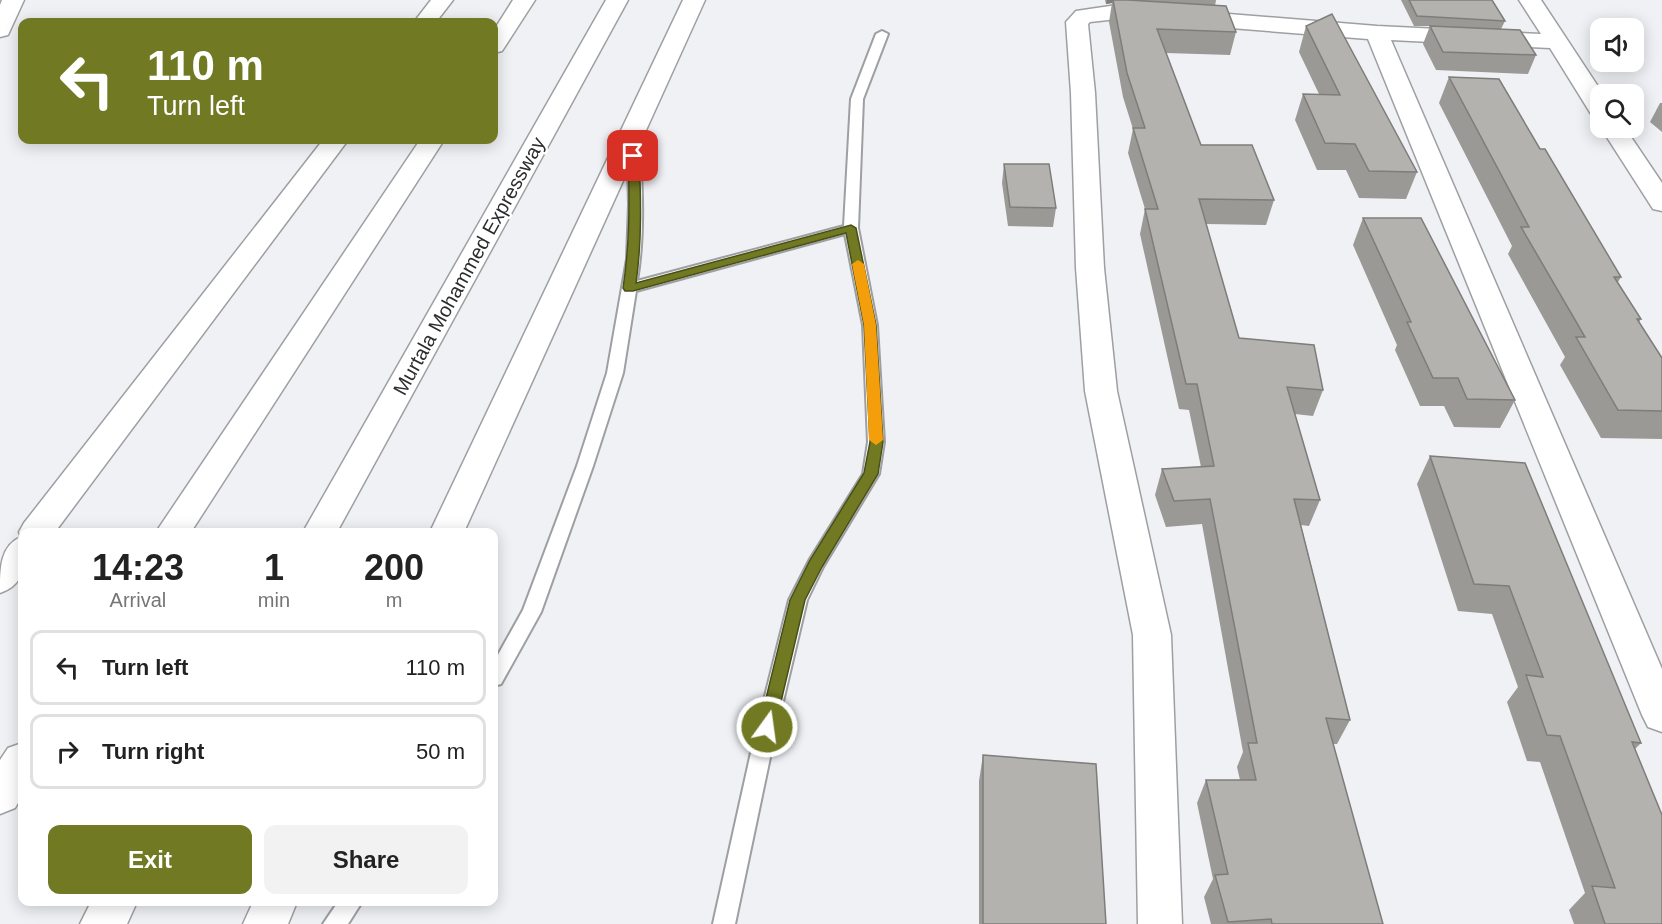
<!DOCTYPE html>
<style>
body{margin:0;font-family:Arial,sans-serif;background:#f2f2f2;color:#222;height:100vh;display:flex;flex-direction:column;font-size:22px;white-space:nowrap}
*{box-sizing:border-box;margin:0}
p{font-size:20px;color:#767676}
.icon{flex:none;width:33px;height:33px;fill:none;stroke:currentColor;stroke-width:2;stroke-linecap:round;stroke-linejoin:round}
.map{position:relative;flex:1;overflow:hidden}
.drawer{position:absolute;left:18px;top:528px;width:480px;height:378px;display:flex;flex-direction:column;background:#fff;border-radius:12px;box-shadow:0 3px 15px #0003}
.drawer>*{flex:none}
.banner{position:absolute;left:18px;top:18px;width:480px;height:126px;border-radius:12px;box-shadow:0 3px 15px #0003;background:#717923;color:#fff;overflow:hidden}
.fabs{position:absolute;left:1590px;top:18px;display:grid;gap:12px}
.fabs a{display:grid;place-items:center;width:54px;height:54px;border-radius:12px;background:#fff;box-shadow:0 3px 15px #0003;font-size:30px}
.pin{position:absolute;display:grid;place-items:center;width:51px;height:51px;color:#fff;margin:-26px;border-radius:12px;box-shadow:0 3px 9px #0006}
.me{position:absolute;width:66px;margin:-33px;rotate:14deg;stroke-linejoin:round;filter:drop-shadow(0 0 4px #0008)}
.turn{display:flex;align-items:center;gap:21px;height:126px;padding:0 30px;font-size:27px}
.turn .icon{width:78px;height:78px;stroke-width:2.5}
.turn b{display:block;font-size:42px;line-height:51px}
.eta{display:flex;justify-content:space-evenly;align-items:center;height:102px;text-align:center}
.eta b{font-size:36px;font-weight:800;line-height:42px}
.cta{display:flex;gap:12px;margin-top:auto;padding:12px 30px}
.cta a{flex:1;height:69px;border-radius:12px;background:#717923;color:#fff;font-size:24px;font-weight:800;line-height:69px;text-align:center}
.cta a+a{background:#f2f2f2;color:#222}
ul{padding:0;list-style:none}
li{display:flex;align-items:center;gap:18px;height:75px;margin:0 12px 9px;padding:0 18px;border:3px solid #e0e0e0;border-radius:12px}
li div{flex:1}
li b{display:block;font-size:22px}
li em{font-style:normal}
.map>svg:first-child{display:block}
</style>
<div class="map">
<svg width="1662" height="924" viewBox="0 0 1662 924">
<rect width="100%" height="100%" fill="#eff1f5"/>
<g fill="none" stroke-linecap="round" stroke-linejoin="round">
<g stroke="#9d9fa2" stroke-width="4">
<g id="service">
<path d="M 882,31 L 888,34 L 863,99 L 858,228 L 877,325 L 884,442 L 879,474 L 823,567 L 807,600 L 772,748 L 735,924 L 713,924 L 752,748 L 789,600 L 810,559 L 863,474 L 868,442 L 863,325 L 845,234 L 636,291 L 623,373 L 593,466 L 541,612 L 501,684 L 494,686 L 494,662 L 523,610 L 577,466 L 607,373 L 627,259 L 629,204 L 627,135 L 633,131 L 639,135 C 642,184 645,233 637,281 L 844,226 L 851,99 L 876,34 Z"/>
<polygon points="338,902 362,902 348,924 323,924"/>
</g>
</g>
<g stroke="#9d9fa2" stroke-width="3">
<g id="minor">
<polygon points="2,0 24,0 8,35 0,37 0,5"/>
<polygon points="1519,0 1541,0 1603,94 1600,94 1600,116 1591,114 1550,48 1391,40 1662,669 1662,732 1648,727 1642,715 1368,39 1117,19 1090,22 1088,24 1095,93 1104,268 1117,391 1171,635 1182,924 1138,924 1133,635 1085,391 1076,268 1071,93 1066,22 1076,11 1117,5 1377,26 1541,34"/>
<polygon points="1601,128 1625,128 1662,183 1662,211 1653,209"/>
</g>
</g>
<g stroke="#9d9fa2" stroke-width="3">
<g id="trunk">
<polygon points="431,0 453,0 436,22 414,22"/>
<polygon points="683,0 705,0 464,532 430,532"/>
<path d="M 323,140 L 348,140 L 55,532 L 22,532 C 22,559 30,583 0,593 C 0,568 0,546 21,537 L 19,532 L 24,523 Z"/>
<polygon points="253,902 297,902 288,924 243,924"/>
</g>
</g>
<g stroke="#9d9fa2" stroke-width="3">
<g id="motorway">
<polygon points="513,0 535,0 502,51 494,53 494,30"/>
<polygon points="606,0 628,0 337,532 303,532"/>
<polygon points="420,140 444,140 191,532 156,532"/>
<polygon points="22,743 22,796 15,808 0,814 0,760 8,748"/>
<polygon points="91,902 137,902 127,924 80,924"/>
</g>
</g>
<use href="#service" fill="#fff" fill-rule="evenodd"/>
<use href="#minor" fill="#fff" fill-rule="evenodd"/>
<use href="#trunk" fill="#fff" fill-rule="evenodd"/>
<use href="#motorway" fill="#fff" fill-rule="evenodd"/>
</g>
<g fill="#9b9996">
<polygon points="1105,0 1216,0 1215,6 1236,32 1230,55 1166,53 1201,145 1274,200 1266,225 1206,224 1239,338 1323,390 1313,416 1295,414 1320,500 1309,526 1301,525 1350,720 1337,744 1333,744 1383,924 1211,924 1204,897 1213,879 1197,803 1206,780 1240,780 1237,767 1243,752 1202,524 1166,527 1155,495 1162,469 1201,467 1189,410 1179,409 1140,234 1145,209 1128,153 1133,129 1123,97 1109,22 1112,3 1106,4"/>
<polygon points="1401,0 1492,0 1505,21 1501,29 1536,55 1528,74 1436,70 1423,44 1430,26 1414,26"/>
<polygon points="1306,26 1417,172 1406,199 1359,198 1346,170 1317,170 1295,120 1303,94 1319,94 1299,52"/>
<polygon points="1449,77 1540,149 1621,277 1618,282 1641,319 1639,322 1662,358 1662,439 1601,438 1560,365 1565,357 1508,254 1512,246 1439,103"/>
<polygon points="1660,103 1662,103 1662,132 1650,122"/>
<polygon points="1004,164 1056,208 1053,227 1008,226 1002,183"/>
<polygon points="1363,218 1515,400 1500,428 1454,427 1444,406 1420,406 1395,350 1397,345 1353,245"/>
<polygon points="1430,456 1641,743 1635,749 1662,924 1574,924 1569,910 1585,893 1540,762 1527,761 1507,702 1518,687 1492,614 1458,611 1417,484"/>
<polygon points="983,755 1106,924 979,924 979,781"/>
</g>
<polygon fill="#7e7d7a" points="1107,0 1113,0 1112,3 1106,4"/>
<g fill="#b4b2af" stroke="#7e7d7a" stroke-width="1.5">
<polygon points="1113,0 1128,0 1226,6 1236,32 1157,29 1201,145 1252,145 1274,200 1199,199 1239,338 1314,345 1323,390 1287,387 1320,500 1294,499 1350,720 1326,718 1383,924 1272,924 1271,919 1228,922 1215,875 1228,874 1206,780 1256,780 1248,743 1257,743 1210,499 1174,501 1162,469 1214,466 1197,384 1186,384 1145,209 1158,209 1133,128 1145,128 1127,73"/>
<polygon points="1409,0 1492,0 1505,21 1417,16"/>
<polygon points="1332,14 1417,172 1369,171 1355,144 1325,143 1303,94 1340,95 1306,26"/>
<polygon points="1430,26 1520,30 1536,55 1443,52"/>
<polygon points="1449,77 1499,79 1540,149 1545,149 1621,277 1614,277 1641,319 1637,319 1662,358 1662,411 1618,410 1576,337 1585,337 1521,227 1529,227"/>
<polygon points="1004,164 1049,164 1056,208 1010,207"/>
<polygon points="1363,218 1421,218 1515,400 1467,399 1458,378 1433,378 1407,322 1411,322"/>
<polygon points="1430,456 1525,463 1641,743 1632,742 1662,815 1662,924 1605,924 1592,886 1615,888 1560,736 1547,735 1526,675 1543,677 1509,586 1474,584"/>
<polygon points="983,755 1096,764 1106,924 983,924"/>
</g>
<path fill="#717923" stroke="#494f17" stroke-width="1.5" d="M 633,153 L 639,156 C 641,199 642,241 636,283 L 851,225 L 856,228 L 876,325 L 883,442 L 878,474 L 822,567 L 805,600 L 775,727 L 773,732 L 767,734 L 761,732 L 759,727 L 790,600 L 810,560 L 864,473 L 870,442 L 864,325 L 846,233 L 633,291 L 625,291 L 623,288 C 630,244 630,201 628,156 Z"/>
<polygon fill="#f59e0b" points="858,260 864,264 876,325 883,440 876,445 869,440 864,325 852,264"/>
<g text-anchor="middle" stroke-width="4.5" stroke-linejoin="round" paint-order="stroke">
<g font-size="20" fill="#2c2d2e" stroke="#fff">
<text transform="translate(469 266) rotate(-61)" y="7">Murtala Mohammed Expressway</text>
</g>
</g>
</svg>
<div class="fabs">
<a><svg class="icon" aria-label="sound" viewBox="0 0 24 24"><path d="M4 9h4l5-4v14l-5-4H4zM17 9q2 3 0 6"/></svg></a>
<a><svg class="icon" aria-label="search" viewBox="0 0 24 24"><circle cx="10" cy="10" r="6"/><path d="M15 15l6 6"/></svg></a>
</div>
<div class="pin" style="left:633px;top:156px;background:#d93025"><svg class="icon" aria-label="arrive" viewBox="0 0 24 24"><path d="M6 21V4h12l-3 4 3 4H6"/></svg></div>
<svg class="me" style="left:767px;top:727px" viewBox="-20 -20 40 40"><circle r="17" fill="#717923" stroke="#fff" stroke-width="3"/><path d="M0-11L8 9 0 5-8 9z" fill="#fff"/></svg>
<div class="banner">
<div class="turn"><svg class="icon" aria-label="left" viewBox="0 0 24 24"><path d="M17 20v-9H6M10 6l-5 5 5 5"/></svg><div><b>110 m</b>Turn left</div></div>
</div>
<section class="drawer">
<div class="eta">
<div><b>14:23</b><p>Arrival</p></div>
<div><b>1</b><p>min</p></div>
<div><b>200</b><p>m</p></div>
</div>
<ul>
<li><svg class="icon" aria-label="left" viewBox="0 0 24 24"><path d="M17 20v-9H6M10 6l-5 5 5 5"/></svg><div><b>Turn left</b></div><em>110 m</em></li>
<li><svg class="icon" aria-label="right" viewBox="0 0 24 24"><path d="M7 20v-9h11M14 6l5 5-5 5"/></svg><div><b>Turn right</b></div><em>50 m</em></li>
</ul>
<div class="cta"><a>Exit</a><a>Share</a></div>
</section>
</div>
